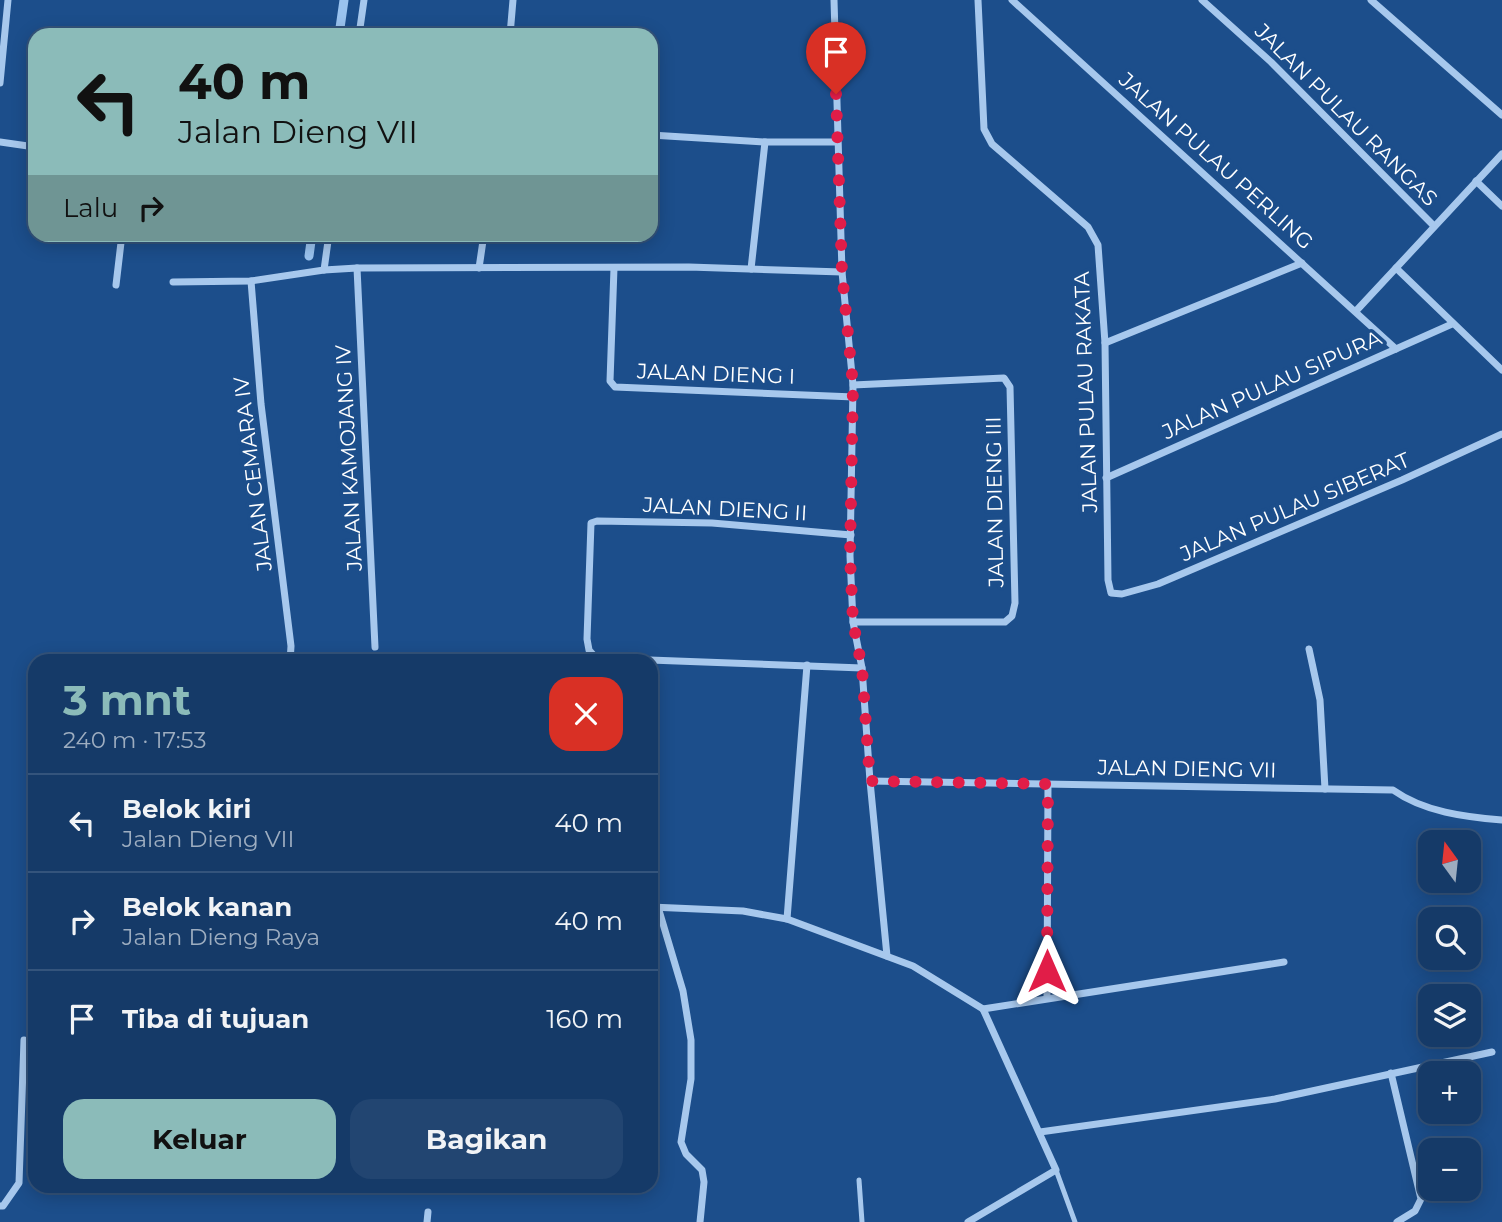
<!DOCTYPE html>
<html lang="id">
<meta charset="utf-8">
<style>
body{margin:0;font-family:Montserrat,sans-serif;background:#224571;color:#f1f3f6;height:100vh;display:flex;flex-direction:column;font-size:26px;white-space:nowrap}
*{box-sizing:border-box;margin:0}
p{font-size:23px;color:#9dadc0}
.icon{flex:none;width:38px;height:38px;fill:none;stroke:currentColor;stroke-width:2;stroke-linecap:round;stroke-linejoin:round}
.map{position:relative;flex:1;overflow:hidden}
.sheet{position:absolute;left:28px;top:654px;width:630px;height:539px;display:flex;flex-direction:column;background:#153a68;border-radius:21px;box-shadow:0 4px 18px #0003,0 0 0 2px #34547c}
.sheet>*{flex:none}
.banner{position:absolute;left:28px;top:28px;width:630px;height:214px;border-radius:21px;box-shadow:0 4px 18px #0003,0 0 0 2px #34547c;background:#8bbbb9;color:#111;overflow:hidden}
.needle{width:46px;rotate:345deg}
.buttons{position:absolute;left:1418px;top:830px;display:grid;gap:14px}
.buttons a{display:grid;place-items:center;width:63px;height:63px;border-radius:14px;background:#153a68;box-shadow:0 4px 18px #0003,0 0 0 2px #34547c;font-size:35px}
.pin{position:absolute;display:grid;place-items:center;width:60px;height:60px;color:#fff;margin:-72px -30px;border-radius:50% 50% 50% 0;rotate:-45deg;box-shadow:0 0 7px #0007}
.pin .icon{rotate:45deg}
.me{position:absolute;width:77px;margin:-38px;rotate:0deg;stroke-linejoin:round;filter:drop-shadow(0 0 5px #0008)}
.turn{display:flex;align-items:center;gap:24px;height:147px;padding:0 35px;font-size:32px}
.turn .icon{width:91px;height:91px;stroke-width:2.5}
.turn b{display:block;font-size:49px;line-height:60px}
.then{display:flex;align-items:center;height:66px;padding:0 35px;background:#0003;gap:14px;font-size:26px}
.round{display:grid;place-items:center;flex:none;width:74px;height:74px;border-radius:21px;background:#224571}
.headline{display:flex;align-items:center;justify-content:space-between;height:119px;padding:0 35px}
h1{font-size:42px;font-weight:700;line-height:52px;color:#8bbbb9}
.button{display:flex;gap:14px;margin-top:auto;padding:14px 35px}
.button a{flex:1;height:80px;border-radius:21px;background:#8bbbb9;color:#111;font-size:28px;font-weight:700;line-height:80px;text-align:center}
.button a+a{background:#224571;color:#f1f3f6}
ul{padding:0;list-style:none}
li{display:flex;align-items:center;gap:21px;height:98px;padding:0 35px;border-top:2px solid #34547c}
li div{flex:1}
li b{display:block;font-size:26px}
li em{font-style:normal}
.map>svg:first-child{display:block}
</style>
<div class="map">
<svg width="1502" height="1222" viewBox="0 0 1502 1222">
<rect width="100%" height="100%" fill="#1c4e8b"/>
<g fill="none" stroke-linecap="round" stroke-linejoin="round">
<g stroke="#9ac3ef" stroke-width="9">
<polyline points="339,35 344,0"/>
<polyline points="309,256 312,234"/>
</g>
<g stroke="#a7c8ed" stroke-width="5">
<polyline points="1056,1170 1075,1222"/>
<polyline points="859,1180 862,1222"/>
</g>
<g stroke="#a7c8ed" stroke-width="7">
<polyline points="834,0 842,272 853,385 850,556 853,622 862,668 870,781 887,956"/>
<polyline points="978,0 984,129 992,144 1088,227 1098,245 1105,343 1108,580 1111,593 1122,594 1158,584 1402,480 1502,434"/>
<polyline points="1012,0 1396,349"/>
<polyline points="1202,0 1271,62 1434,226"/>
<polyline points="1371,0 1502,115"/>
<polyline points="140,35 141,33"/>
<polyline points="359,35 364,0"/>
<polyline points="510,35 513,0"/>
<polyline points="0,83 8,0"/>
<polyline points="651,135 765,142 837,142"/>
<polyline points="0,142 35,147"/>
<polyline points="1476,181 1502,206"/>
<polyline points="357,268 375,647"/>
<polyline points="479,268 484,234"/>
<polyline points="614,268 610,381 615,387 854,397"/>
<polyline points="1396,268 1502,370"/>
<polyline points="751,269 765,142"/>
<polyline points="324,270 329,234"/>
<polyline points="251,281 261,404 291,646 290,662"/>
<polyline points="173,282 251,281 324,270 357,268 689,267 842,272"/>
<polyline points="116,285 122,234"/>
<polyline points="1356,311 1502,154"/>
<polyline points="1105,343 1302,263"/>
<polyline points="853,385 1004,378 1010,387 1015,603 1012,616 1005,622 853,622"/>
<polyline points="1106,478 1452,324"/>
<polyline points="851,535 712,523 597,521 591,523 587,639 589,650 596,658 862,668"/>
<polyline points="1309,649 1320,700 1325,789"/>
<path d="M 870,781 L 1393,790 C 1424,812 1465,817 1502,820"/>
<polyline points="651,907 743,911 787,919 913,966 983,1009 1056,1170 968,1222"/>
<polyline points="658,907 683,991 691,1040 691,1079 681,1142 686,1154 702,1170 704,1182 700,1222"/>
<polyline points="787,919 807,665"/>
<polyline points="1047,998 1048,784"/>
<polyline points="983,1009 1284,962"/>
<polyline points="1391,1073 1421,1199 1415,1211 1397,1222"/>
<polyline points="1040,1132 1275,1099 1492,1052"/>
<polyline points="0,1206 3,1206 19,1183 24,1040"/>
<polyline points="427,1222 428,1212"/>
</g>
</g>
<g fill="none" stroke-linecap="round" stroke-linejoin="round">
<polyline stroke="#e11d48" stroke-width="12" stroke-dasharray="0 21.6" points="836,94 842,272 853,385 850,556 853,622 862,668 870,781 1048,784 1047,971"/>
</g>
<g text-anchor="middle" stroke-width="7" stroke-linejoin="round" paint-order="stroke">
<g font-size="21" fill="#fff" stroke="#1c4e8b">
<text transform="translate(1346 115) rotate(45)" y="7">JALAN PULAU RANGAS</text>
<text transform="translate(1216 161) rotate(42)" y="7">JALAN PULAU PERLING</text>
<text transform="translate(716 374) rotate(2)" y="7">JALAN DIENG I</text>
<text transform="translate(1272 385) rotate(-24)" y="7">JALAN PULAU SIPURA</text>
<text transform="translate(1086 392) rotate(-92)" y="7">JALAN PULAU RAKATA</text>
<text transform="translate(349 458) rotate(-93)" y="7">JALAN KAMOJANG IV</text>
<text transform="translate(253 474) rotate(-97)" y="7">JALAN CEMARA IV</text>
<text transform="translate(995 502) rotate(-91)" y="7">JALAN DIENG III</text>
<text transform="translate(1295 507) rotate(-23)" y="7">JALAN PULAU SIBERAT</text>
<text transform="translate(725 509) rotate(3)" y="7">JALAN DIENG II</text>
<text transform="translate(1187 769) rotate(1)" y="7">JALAN DIENG VII</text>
</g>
</g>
</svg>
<div class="buttons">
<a><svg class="needle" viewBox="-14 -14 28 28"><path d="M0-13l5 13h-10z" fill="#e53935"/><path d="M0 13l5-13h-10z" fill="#9dadc0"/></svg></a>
<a><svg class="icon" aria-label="search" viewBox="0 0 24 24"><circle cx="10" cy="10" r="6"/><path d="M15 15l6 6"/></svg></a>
<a><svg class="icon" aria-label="layers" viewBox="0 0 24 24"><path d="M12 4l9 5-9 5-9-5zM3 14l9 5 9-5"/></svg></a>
<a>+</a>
<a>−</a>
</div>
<div class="pin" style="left:836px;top:94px;background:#d93025"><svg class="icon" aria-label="arrive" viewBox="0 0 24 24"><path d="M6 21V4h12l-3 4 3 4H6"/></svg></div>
<svg class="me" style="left:1047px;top:971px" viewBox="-20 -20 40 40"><path d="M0-17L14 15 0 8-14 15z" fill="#e11d48" stroke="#fff" stroke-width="4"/></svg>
<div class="banner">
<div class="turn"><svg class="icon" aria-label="left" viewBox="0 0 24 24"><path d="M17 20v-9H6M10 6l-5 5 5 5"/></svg><div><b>40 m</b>Jalan Dieng VII</div></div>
<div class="then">Lalu<svg class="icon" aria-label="right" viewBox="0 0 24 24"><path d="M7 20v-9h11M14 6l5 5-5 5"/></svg></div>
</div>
<section class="sheet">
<div class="headline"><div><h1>3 mnt</h1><p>240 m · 17:53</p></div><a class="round" style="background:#d93025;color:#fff"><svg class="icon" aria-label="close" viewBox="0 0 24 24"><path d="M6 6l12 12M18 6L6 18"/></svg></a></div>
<ul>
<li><svg class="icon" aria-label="left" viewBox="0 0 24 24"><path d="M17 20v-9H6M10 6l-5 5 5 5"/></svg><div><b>Belok kiri</b><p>Jalan Dieng VII</p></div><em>40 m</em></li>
<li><svg class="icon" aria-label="right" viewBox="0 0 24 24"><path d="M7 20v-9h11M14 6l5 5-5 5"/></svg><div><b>Belok kanan</b><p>Jalan Dieng Raya</p></div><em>40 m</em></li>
<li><svg class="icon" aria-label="arrive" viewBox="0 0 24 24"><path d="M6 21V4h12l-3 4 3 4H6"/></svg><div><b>Tiba di tujuan</b></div><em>160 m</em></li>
</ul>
<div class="button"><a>Keluar</a><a>Bagikan</a></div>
</section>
</div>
